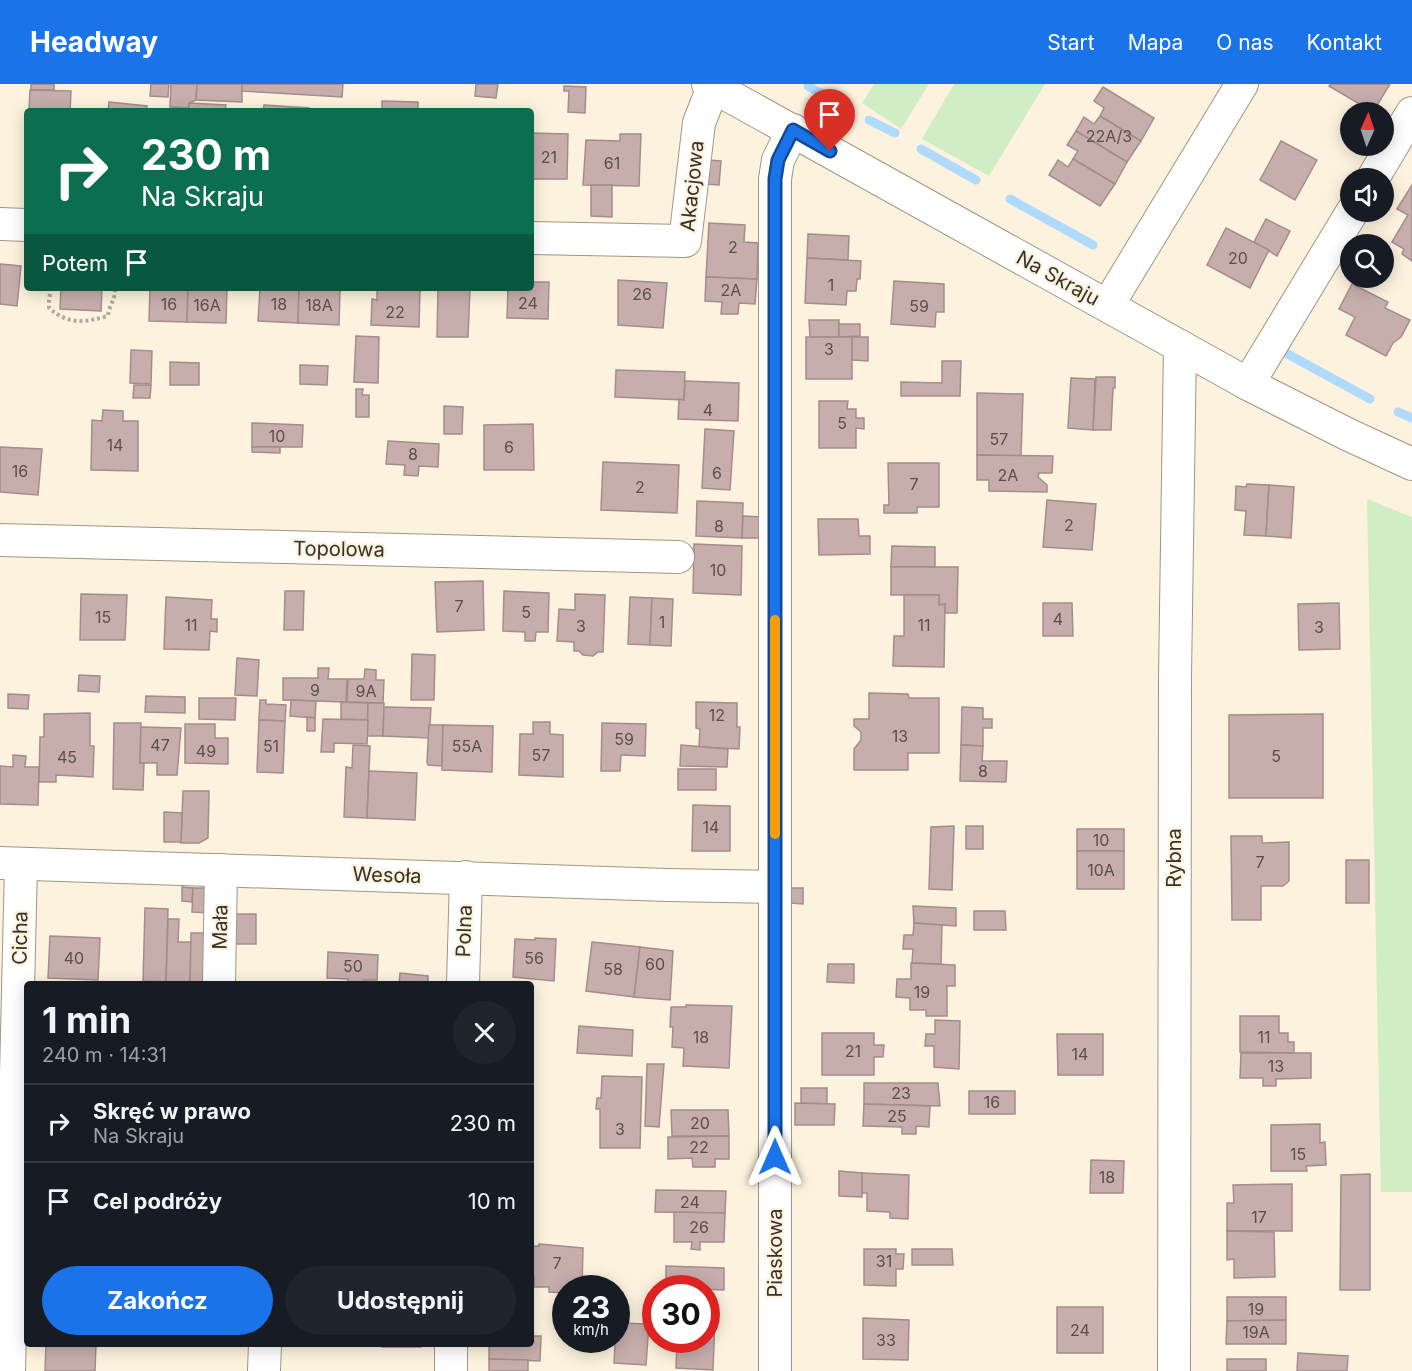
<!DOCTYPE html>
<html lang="pl">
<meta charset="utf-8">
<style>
body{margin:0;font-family:Inter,sans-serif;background:#20242c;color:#f1f3f6;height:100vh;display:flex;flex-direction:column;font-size:22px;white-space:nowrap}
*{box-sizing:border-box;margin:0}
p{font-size:20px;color:#9ea1a6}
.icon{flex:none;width:33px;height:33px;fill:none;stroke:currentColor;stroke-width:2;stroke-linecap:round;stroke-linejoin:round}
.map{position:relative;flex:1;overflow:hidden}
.details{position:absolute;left:24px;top:897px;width:510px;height:366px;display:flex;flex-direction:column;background:#171b24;border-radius:6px;box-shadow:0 3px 15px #0003}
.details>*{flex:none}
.hud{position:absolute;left:24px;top:24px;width:510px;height:183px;border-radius:6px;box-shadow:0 3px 15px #0003;background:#0b6e4f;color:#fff;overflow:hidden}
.needle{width:39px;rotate:3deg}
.fabs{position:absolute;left:1340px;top:18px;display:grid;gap:12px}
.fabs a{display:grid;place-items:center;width:54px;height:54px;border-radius:50%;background:#171b24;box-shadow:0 3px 15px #0003;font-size:30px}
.speed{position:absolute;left:552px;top:1191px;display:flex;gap:12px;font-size:30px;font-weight:700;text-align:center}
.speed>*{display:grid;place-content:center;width:78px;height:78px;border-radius:50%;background:#171b24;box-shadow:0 3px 15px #0003;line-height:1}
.speed small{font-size:15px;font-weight:400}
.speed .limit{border:9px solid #d22;background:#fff;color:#111}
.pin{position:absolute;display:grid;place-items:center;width:51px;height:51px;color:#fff;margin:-62px -26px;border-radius:50% 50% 50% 0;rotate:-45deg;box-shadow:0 0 6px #0007}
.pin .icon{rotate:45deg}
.me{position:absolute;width:66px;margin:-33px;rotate:0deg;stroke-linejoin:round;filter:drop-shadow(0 0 4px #0008)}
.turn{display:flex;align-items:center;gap:21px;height:126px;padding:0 18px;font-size:27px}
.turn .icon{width:78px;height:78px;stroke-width:2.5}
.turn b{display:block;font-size:42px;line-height:51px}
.then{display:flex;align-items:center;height:57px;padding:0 18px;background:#0003;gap:12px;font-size:22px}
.round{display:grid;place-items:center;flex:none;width:63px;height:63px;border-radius:32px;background:#20242c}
.overview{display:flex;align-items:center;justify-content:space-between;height:102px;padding:0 18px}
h1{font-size:36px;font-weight:700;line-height:45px}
.action{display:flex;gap:12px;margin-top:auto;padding:12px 18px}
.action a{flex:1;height:69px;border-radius:36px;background:#1a73e8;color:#fff;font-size:24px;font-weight:700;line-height:69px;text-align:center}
.action a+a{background:#20242c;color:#f1f3f6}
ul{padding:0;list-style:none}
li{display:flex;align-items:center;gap:18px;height:78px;padding:0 18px;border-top:2px solid #363941}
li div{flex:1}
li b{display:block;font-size:22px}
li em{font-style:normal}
header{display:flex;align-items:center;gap:36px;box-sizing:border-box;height:84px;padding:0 30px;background:#1a73e8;color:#fff}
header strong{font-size:28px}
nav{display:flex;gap:33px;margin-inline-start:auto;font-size:21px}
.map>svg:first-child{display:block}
</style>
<header>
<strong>Headway</strong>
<nav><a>Start</a><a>Mapa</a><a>O nas</a><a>Kontakt</a></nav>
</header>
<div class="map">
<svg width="1412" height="1287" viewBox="0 0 1412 1287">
<rect width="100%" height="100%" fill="#fcf2de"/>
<g fill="#d0edc6">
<polygon points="874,0 929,0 901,45 862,19"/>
<polygon points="954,0 1045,0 989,92 922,55"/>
<polygon points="1367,415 1412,433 1412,1108 1381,1108"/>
</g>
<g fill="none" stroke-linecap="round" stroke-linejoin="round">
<g stroke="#b0dafd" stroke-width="9">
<polyline points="808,2 833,16"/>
<polyline points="869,36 895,49"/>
<polyline points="921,65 976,96"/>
<polyline points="1010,115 1093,161"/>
<polyline points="1284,268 1370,315"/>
<polyline points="1398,328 1412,334"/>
</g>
</g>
<g fill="#c7aeac" stroke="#a48c8b" stroke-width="1.5">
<rect x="31" y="0" width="23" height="6"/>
<polygon points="151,0 169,0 168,13 150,12"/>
<polygon points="171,0 197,0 196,16 189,19 189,24 170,23"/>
<polygon points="197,0 242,0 242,18 196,16"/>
<polygon points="242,0 343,0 342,13 242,7"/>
<polygon points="476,0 498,0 496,14 475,12"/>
<polygon points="1331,0 1390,0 1373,28 1329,2"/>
<polygon points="564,2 586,3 585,29 568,28 569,7 564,7"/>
<polygon points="1103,3 1154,34 1141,57 1100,32 1104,24 1094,17"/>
<polygon points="30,6 71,7 70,27 29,27"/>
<polygon points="382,17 418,18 418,27 382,27"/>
<polygon points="109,18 147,22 146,27 108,27"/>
<polygon points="189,19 226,21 225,27 189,27"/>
<polygon points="264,21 309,24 309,27 263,27"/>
<polygon points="1100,32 1141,57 1127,78 1076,47 1084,33 1094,40"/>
<polygon points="1076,47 1127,78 1115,100 1073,75 1078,67 1067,61"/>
<polygon points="531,49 568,50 567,95 531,95"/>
<polygon points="620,50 641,50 639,102 583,101 586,56 620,57"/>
<polygon points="1281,57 1317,76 1295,116 1260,96"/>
<polygon points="1073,75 1115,100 1100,122 1049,91 1058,76 1068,83"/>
<polygon points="708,76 721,77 719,101 706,100"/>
<polygon points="591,101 612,101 612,133 591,132"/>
<polygon points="1412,101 1412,177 1402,170 1404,165 1392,158 1408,131 1397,125"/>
<polygon points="1266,135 1290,147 1277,172 1254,158"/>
<polygon points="709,139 745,141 744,158 758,159 757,195 706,193"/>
<polygon points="1226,144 1269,166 1250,204 1207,181"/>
<polygon points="808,150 849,152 848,176 807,174"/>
<polygon points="807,174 861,177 860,195 857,195 856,207 847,207 846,221 805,219"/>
<polygon points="0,180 21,182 17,222 0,220"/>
<polygon points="706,193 757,195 755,220 739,219 738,230 721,230 722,218 705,217"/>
<polygon points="618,196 667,199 663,244 618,241"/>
<polygon points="894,197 944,200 944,228 936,228 935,243 891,240"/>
<polygon points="531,198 549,198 548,235 507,234 508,204 531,204"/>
<polygon points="1352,200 1388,218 1385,224 1410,236 1401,253 1393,259 1386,272 1346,251 1355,233 1339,225"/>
<polygon points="61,204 102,204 101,227 60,225"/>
<polygon points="150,204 188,204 187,238 149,237"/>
<polygon points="188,204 227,204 226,239 187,238"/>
<polygon points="260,204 299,204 298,239 258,237"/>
<polygon points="299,204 340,204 339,241 298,239"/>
<polygon points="377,204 420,204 419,243 371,241 372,215 377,216"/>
<polygon points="438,204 470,204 468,253 437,253"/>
<polygon points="809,236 839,236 839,253 810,253"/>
<polygon points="839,240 860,240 860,252 839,253"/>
<polygon points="356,252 379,253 378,299 354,298"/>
<rect x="806" y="253" width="46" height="42"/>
<polygon points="852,253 868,253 868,277 852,276"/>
<polygon points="131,266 152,267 151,300 130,299"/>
<polygon points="942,277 961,277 960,312 901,312 901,298 942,299"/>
<polygon points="170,278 199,279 199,301 170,301"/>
<polygon points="300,281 328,282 327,301 300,300"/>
<polygon points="616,286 685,288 684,316 615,313"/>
<polygon points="1096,293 1115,293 1115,304 1113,304 1111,346 1093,346"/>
<polygon points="1071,294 1095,295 1093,346 1068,344"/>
<polygon points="685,297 739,299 738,337 678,335 679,315 684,316"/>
<polygon points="134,301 151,301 150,314 133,314"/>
<polygon points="356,305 363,305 362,311 369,311 369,333 356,333"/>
<polygon points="977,309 1023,310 1021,372 977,371"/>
<polygon points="819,317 848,317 847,325 856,325 856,334 864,334 864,345 856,344 856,364 819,364"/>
<polygon points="444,322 463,323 462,350 444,350"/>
<polygon points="103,326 123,327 123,337 138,337 138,387 91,386 92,336 102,337"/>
<polygon points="252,339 303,341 302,363 252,363"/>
<polygon points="533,340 534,386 484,386 484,341"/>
<polygon points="705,345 734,347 730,406 702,404"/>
<polygon points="388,357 439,360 438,383 419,382 418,392 404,391 405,381 386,380"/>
<polygon points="0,363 42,365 38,411 0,408"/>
<polygon points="252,363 280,363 280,369 252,368"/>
<polygon points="977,371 1053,372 1052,389 1039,389 1038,393 1047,401 1047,408 989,407 989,396 977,396"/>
<polygon points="603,378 679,381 677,429 601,426"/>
<polygon points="888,379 939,379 939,423 917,423 917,429 884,429 884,421 889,421"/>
<polygon points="1247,400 1269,401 1266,452 1244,451 1246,427 1235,426 1236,402 1246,403"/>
<polygon points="1269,401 1294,403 1291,454 1266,452"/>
<polygon points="1047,416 1096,420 1092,466 1043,463"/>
<polygon points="697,417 743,419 742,454 696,452"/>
<polygon points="743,432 765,433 765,454 742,454"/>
<polygon points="818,435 858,435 859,452 870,452 870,470 819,471"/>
<polygon points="694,460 742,462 741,511 693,509"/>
<polygon points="892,462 935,463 935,483 891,483"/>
<polygon points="891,483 958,483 957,529 945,529 945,520 939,521 939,511 891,511"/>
<polygon points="483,497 484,546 437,548 435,498"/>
<polygon points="285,507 304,507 303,546 284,546"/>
<polygon points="504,507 549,509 548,548 536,548 535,557 525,557 525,548 503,547"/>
<polygon points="81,510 127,511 125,556 80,556"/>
<polygon points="575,510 605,511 603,568 598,568 593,572 583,571 579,567 574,567 574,558 557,557 559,525 575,526"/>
<polygon points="904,511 939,511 939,521 945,520 944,583 893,582 894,552 904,552"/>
<polygon points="166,513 212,516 211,535 217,535 217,548 210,547 209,566 164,565"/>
<polygon points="630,513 652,514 650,561 628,560"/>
<polygon points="652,514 673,515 671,562 650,561"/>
<polygon points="1043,519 1072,519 1073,552 1043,552"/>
<polygon points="1339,519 1340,565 1299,566 1298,520"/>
<polygon points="412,570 435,571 434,616 411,616"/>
<polygon points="237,574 259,576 257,612 235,611"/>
<polygon points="318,584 329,584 328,595 347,595 346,618 283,616 283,594 318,594"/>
<polygon points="365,585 376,586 376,596 384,596 383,619 347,618 348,595 364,595"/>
<polygon points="79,591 100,592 99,608 78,607"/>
<polygon points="869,609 908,610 909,614 939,614 939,669 908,669 908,686 854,686 854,665 861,656 861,648 854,642 854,635 869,635"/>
<polygon points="8,610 29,611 28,625 8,624"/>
<polygon points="146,612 185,613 185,629 145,628"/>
<polygon points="199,614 236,614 235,636 199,635"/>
<polygon points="260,616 266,616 266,620 286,621 285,637 259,636"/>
<polygon points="291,616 316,617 315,634 290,632"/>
<polygon points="341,618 368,619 368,636 341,635"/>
<polygon points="696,618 737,619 737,643 740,643 739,665 699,663 700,645 696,644"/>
<polygon points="368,619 384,619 383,652 367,652"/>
<polygon points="384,623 431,624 429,654 383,652"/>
<polygon points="962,623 983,624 983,635 992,635 992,644 983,644 983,662 961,661"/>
<polygon points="90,629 90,662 94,662 93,693 56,691 56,698 39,698 40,653 44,653 44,630"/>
<polygon points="1323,630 1323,714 1229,714 1229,631"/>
<polygon points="307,633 315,634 315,647 307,647"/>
<polygon points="323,635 368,636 367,660 334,659 334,668 321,668"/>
<polygon points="259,636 285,637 283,689 257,688"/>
<polygon points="533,638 550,638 550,650 563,651 563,693 519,691 520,650 533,650"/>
<polygon points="114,639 141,639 140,679 144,679 143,706 113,705"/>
<polygon points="602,639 646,640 645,672 621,671 620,687 601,687"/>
<polygon points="185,640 215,640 215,654 228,654 228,680 185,679"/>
<polygon points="429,641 443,641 442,682 428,681 427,678"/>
<polygon points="443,641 493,642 492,688 442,686"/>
<polygon points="141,643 181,644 177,691 157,691 157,679 140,679"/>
<polygon points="353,661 370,662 367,734 344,733 346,683 352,684"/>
<polygon points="681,661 728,665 727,683 680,682"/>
<polygon points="961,661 983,662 982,677 1007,677 1006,698 960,697"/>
<polygon points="13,671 26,672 25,683 39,683 38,721 0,720 0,682 13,683"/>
<rect x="678" y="685" width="38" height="21"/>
<polygon points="369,687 417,689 415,736 367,734"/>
<polygon points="183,707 209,707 208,754 199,759 181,759"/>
<polygon points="693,721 730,722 730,767 692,767"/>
<polygon points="164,728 182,729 181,758 164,758"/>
<polygon points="954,742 952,806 929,805 931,743"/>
<rect x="966" y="742" width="17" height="23"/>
<rect x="1077" y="745" width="47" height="22"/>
<polygon points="1231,752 1262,752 1262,759 1289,758 1289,797 1283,802 1261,802 1261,836 1232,836"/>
<rect x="1077" y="767" width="47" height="38"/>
<rect x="1346" y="776" width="23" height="43"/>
<polygon points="182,803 193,804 192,818 182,817"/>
<polygon points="193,804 212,804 212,829 192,828"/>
<polygon points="791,804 803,804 803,820 791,819"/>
<polygon points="913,822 956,824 956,842 914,839"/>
<polygon points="145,824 168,825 166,898 143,897"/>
<polygon points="974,827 1005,827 1006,846 974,846"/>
<rect x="234" y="830" width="22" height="30"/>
<polygon points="168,835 179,835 178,858 191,858 190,899 166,898"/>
<polygon points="914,839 942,841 941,880 912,879 913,865 903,865 904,851 913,851"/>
<polygon points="191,849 212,849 210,899 190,899"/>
<polygon points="50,852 100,854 98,896 48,894"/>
<polygon points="535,854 556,855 554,897 513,893 515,855 535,856"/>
<polygon points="592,858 640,863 634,913 586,907"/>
<polygon points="640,863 673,867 670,916 634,913"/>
<polygon points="328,868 378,871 377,896 364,896 364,900 348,900 348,895 327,894"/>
<polygon points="911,879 955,881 955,902 947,902 947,932 926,932 926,926 910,926 910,914 896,913 897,895 911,895"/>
<polygon points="828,880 854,880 854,899 827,898"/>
<polygon points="400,889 428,892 428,900 399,900"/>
<polygon points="686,921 732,922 729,984 683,982 684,964 672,963 673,943 670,943 671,923 686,923"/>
<polygon points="1240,932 1279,932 1279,949 1288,949 1288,958 1294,958 1294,969 1240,968"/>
<polygon points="935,936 960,937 959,985 934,983 934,962 925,962 926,950 935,950"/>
<polygon points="579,942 633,946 632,972 577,969"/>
<polygon points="822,949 874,949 874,961 884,961 883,973 874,973 874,991 822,991"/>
<polygon points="1057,950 1103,950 1103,991 1058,991"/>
<polygon points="1241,969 1311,969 1311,994 1276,995 1276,1002 1263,1002 1263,994 1240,994"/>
<polygon points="647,980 664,980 659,1043 645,1042"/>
<polygon points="602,992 642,993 640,1064 600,1064 600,1025 596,1025 597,1014 601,1014"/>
<polygon points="864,999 938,999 940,1022 864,1020"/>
<polygon points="801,1004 827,1004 827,1020 801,1019"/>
<rect x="969" y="1007" width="46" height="23"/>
<polygon points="795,1019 835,1020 834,1041 795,1041"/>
<polygon points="864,1020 930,1022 929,1043 916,1042 916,1050 902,1050 902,1043 863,1042"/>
<polygon points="671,1026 728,1026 729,1052 672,1052"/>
<polygon points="1320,1040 1320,1059 1325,1058 1326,1081 1306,1082 1307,1087 1271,1087 1271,1041"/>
<polygon points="729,1052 729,1075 715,1075 715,1083 693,1083 692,1074 668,1075 668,1053"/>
<polygon points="1091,1076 1124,1077 1123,1109 1090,1109"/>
<polygon points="839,1087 862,1089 862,1113 839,1112"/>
<polygon points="862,1089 909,1091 908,1135 890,1134 890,1128 867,1127 867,1109 862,1109"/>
<polygon points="1370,1090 1370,1206 1340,1206 1341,1091"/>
<polygon points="1292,1100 1292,1147 1227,1147 1227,1119 1234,1119 1233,1101"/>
<polygon points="656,1106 726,1107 725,1129 655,1128"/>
<polygon points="674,1128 725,1129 724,1158 700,1158 700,1166 691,1165 692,1158 674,1158"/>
<polygon points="1227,1147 1274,1148 1275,1193 1234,1194 1234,1175 1227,1176"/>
<polygon points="539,1160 583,1164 582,1204 564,1204 564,1209 549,1208 549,1203 534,1203 534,1193 531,1193 531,1162 539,1162"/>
<polygon points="864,1165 896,1165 896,1170 904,1170 903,1185 896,1185 896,1202 864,1201"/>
<polygon points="912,1165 952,1165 953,1181 912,1181"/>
<polygon points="666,1182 724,1184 724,1206 666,1204"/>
<polygon points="1227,1213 1286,1213 1286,1236 1227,1237"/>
<rect x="1057" y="1223" width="46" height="46"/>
<polygon points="706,1233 715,1233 713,1286 676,1284 677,1257 668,1256 706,1256"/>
<polygon points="863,1234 909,1236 908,1276 863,1275"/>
<polygon points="1286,1236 1286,1260 1226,1260 1227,1237"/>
<polygon points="616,1239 649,1240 646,1281 614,1279 615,1260 609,1260 609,1256 616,1256"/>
<polygon points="531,1252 541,1252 540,1277 489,1275 489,1260 531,1260"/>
<polygon points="46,1260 96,1260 95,1287 45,1287"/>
<rect x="382" y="1260" width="39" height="3"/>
<polygon points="1298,1269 1348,1272 1347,1287 1297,1287"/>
<polygon points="489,1275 528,1276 528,1287 489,1287"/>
<rect x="1227" y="1275" width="39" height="12"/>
</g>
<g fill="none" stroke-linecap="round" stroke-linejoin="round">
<g stroke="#9f9683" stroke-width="34">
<g id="minor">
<polyline points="708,0 1248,300 1349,351 1412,380"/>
<polyline points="1373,94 1412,29"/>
<polyline points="0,140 27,141"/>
<polyline points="531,154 685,157 699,39 713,3"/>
<polyline points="1108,221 1242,0"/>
<polyline points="1248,300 1352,128"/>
<polyline points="0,456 678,473"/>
<polyline points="0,779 668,801 775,803"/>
<polyline points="219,900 221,786"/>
<polyline points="463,900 466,793"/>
<polyline points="9,1287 21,780"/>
<polyline points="264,1287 265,1260"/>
<polyline points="451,1287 451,1260"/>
<polyline points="775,1287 775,95 778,76 793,46"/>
<polyline points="1174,1287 1175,592 1180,262"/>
</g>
</g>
<path stroke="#b0a999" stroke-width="4" stroke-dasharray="3 3" stroke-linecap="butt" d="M 51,204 L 49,216 L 49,224 C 70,242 85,238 108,232 C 109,221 116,215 115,204"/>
<use href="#minor" stroke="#fff" stroke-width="32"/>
</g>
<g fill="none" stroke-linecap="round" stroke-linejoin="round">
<g stroke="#114b97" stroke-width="15">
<polyline id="route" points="775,1073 775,95 778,76 793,46 830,67"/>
</g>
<use href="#route" stroke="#1a73e8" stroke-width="10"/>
<polyline stroke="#f59e0b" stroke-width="10" points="775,536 775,750"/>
</g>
<g text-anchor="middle" stroke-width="4.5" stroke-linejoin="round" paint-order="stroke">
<g font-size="16" fill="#5a504a">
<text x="1109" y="58">22A/3</text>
<text x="549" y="79">21</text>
<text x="612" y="85">61</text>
<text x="733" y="169">2</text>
<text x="1238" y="180">20</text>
<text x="831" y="207">1</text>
<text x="731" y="212">2A</text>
<text x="642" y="216">26</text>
<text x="528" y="225">24</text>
<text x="169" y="226">16</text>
<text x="279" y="226">18</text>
<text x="207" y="227">16A</text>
<text x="319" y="227">18A</text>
<text x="919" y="228">59</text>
<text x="395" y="234">22</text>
<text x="829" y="271">3</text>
<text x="708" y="332">4</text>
<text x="842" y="345">5</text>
<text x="277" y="358">10</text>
<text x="999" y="361">57</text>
<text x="115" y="367">14</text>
<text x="509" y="369">6</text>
<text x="413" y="376">8</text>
<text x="20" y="393">16</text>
<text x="717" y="395">6</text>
<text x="1008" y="397">2A</text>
<text x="914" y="406">7</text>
<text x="640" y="409">2</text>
<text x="1069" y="447">2</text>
<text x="719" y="448">8</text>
<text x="718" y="492">10</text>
<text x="459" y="528">7</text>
<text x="526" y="534">5</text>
<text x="103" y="539">15</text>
<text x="1058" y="541">4</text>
<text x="662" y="544">1</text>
<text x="191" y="547">11</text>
<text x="924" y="547">11</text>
<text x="581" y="548">3</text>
<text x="1319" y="549">3</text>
<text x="315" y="612">9</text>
<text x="366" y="613">9A</text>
<text x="717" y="637">12</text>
<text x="900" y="658">13</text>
<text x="624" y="661">59</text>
<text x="160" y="667">47</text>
<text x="271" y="668">51</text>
<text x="467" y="668">55A</text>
<text x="206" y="673">49</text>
<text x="541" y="677">57</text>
<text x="1276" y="678">5</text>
<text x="67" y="679">45</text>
<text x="983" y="693">8</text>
<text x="711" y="749">14</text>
<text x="1101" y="762">10</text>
<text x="1260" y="784">7</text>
<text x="1101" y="792">10A</text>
<text x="74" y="880">40</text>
<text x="534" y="880">56</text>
<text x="655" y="886">60</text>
<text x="353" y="888">50</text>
<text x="613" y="891">58</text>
<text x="922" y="914">19</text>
<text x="701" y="959">18</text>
<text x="1264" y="959">11</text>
<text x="853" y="973">21</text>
<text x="1080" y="976">14</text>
<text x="1276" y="988">13</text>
<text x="901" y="1015">23</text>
<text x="992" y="1024">16</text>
<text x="897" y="1038">25</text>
<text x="700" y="1045">20</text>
<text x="620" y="1051">3</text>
<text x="699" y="1069">22</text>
<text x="1298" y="1076">15</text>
<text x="1107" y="1099">18</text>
<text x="690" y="1124">24</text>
<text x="1259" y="1139">17</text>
<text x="699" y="1149">26</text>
<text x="884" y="1183">31</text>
<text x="557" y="1185">7</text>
<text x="1256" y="1231">19</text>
<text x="1080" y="1252">24</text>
<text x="1256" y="1254">19A</text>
<text x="886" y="1262">33</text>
</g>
<g font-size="20" fill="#353129" stroke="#fcf2de">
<text transform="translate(692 102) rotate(-84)" y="7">Akacjowa</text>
<text transform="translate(1058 194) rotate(29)" y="7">Na Skraju</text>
<text transform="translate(339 465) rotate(1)" y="7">Topolowa</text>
<text transform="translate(1174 774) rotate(-90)" y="7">Rybna</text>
<text transform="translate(387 791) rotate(2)" y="7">Wesoła</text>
<text transform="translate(220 843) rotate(-89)" y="7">Mała</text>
<text transform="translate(464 847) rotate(-88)" y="7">Polna</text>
<text transform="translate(20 854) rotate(-89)" y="7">Cicha</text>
<text transform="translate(775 1169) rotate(-90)" y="7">Piaskowa</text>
</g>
</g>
</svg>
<div class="fabs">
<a><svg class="needle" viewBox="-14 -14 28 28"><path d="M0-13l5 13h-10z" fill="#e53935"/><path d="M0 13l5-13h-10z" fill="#9ea1a6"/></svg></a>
<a><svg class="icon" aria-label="sound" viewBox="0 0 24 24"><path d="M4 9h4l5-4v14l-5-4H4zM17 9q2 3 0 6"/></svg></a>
<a><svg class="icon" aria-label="search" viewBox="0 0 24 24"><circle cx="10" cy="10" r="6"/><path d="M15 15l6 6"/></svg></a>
</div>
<div class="speed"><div>23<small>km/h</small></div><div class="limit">30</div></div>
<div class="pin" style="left:830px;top:67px;background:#d93025"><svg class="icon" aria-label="arrive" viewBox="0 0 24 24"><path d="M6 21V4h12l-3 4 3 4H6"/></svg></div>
<svg class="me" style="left:775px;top:1073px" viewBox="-20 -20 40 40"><path d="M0-17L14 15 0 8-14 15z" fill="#1a73e8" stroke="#fff" stroke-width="4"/></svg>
<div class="hud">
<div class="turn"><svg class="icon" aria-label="right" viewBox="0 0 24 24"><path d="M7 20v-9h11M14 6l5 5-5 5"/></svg><div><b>230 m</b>Na Skraju</div></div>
<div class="then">Potem<svg class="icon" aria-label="arrive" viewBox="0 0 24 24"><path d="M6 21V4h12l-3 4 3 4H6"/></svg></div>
</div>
<section class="details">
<div class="overview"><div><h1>1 min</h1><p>240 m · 14:31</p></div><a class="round"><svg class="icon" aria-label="close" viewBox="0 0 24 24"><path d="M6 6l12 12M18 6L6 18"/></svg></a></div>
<ul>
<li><svg class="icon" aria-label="right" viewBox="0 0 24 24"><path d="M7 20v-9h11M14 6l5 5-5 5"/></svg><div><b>Skręć w prawo</b><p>Na Skraju</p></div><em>230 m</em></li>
<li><svg class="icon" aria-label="arrive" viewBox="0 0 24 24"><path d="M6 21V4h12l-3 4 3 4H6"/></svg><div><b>Cel podróży</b></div><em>10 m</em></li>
</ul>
<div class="action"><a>Zakończ</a><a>Udostępnij</a></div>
</section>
</div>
